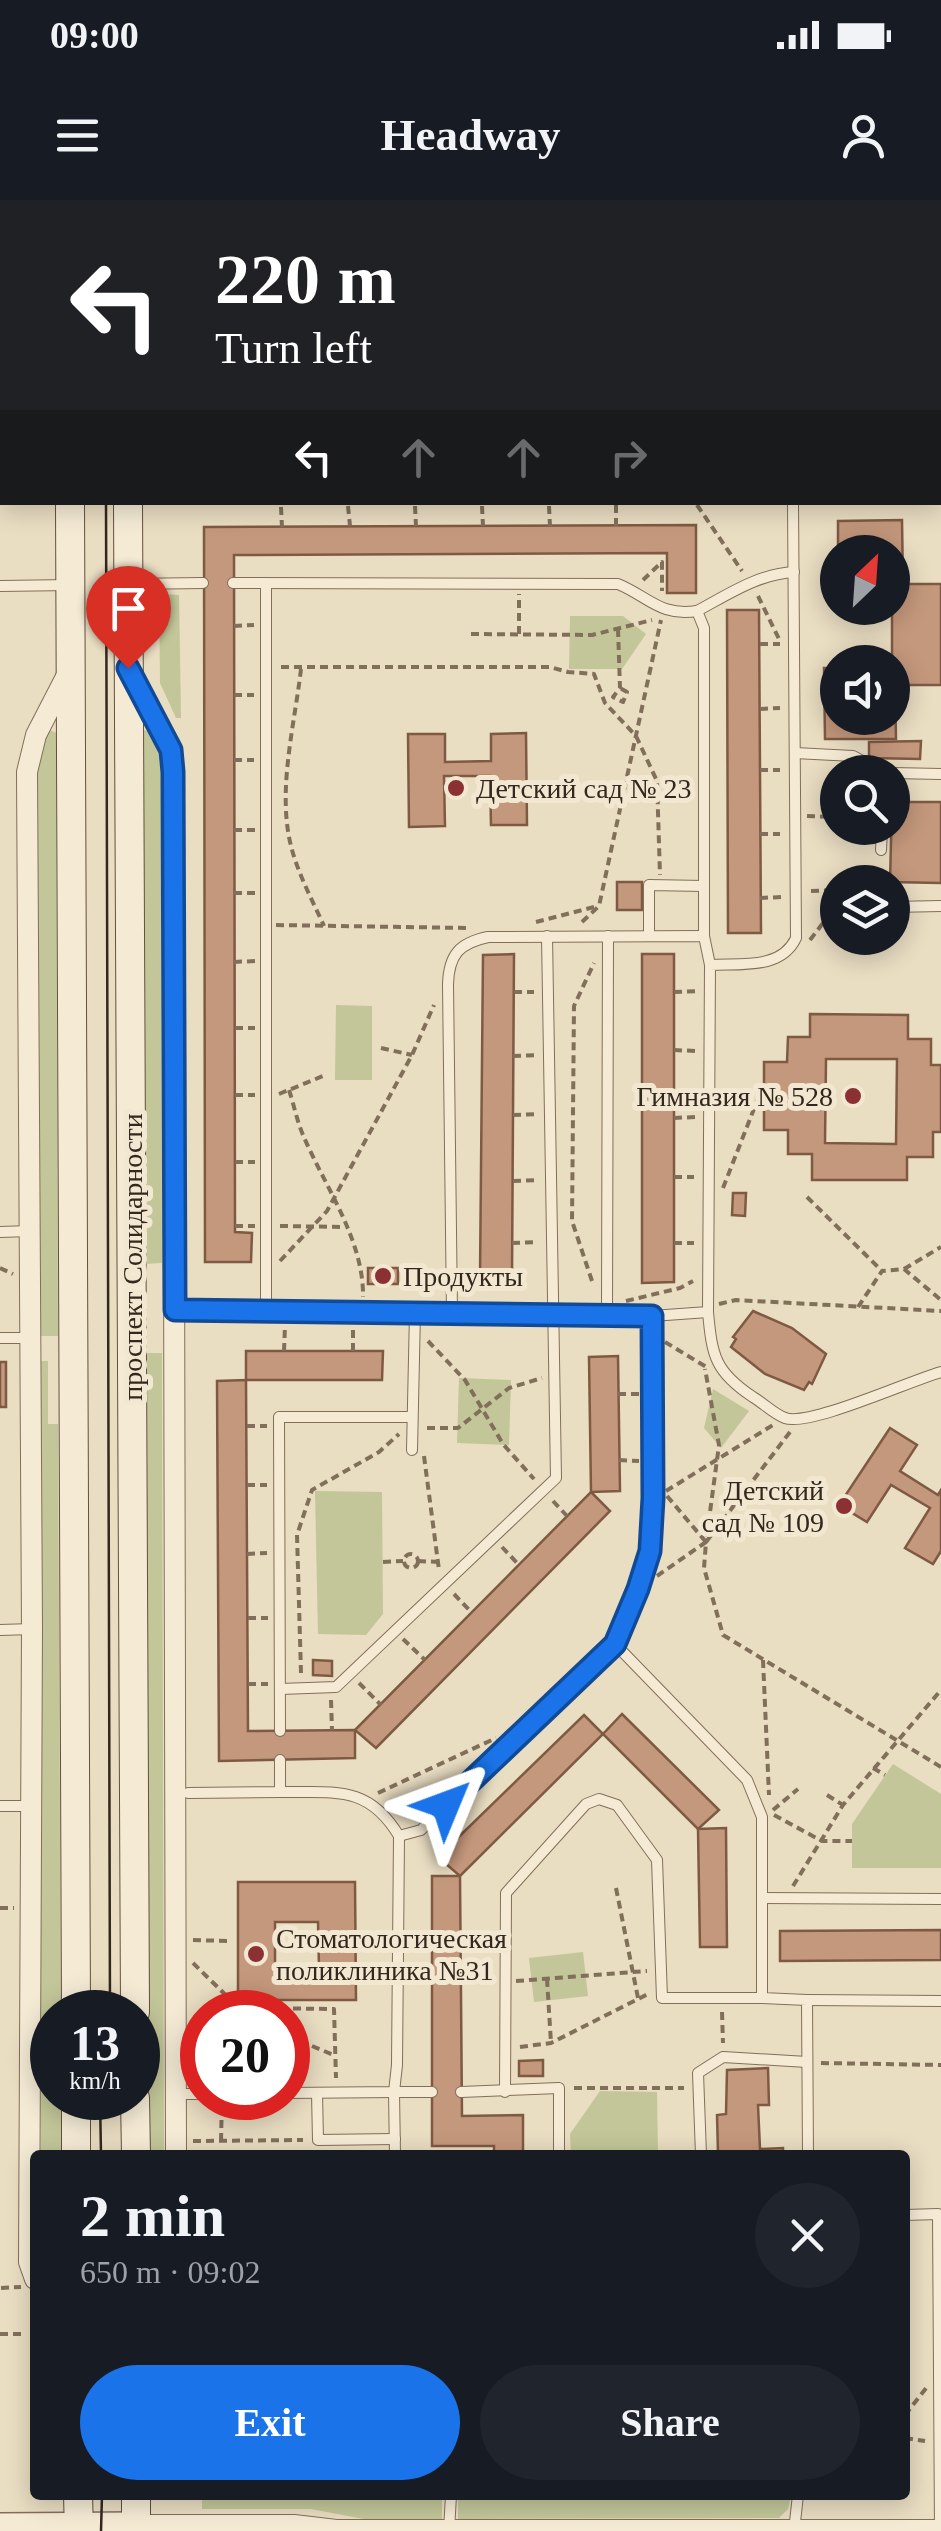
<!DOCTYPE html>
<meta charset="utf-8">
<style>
body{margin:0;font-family:"Times New Roman",serif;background:#20242c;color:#f1f3f6;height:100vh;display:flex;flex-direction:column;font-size:38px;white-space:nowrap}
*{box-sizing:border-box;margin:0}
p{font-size:32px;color:#9ea1a6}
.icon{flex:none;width:55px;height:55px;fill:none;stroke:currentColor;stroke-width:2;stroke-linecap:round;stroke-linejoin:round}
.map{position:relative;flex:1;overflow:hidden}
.panel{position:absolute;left:30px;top:1950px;width:880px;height:350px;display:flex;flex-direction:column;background:#171b24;border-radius:10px;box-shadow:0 5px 25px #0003}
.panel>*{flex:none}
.top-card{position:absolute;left:0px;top:0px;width:942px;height:305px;box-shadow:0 5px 25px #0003;background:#202124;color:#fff;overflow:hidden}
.needle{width:65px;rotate:25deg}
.tools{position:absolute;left:820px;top:335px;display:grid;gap:20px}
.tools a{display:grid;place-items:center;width:90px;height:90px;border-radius:50%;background:#171b24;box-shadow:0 5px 25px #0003;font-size:50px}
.speed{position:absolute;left:30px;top:1790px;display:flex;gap:20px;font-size:50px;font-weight:700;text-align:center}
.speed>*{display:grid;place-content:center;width:130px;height:130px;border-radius:50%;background:#171b24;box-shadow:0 5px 25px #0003;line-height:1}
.speed small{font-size:25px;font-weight:400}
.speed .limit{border:15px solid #d22;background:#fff;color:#111}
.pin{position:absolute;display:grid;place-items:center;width:85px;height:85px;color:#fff;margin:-102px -42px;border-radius:50% 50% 50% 0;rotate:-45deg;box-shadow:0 0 10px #0007}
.pin .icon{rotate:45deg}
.me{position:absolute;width:110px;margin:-55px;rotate:46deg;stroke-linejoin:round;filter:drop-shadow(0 0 8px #0008)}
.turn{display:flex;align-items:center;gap:35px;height:210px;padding:0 50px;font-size:45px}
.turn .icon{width:130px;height:130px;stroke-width:2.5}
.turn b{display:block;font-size:70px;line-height:85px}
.lanes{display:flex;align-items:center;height:95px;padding:0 50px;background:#0003;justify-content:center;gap:50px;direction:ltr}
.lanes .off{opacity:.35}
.round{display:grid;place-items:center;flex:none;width:105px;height:105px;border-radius:52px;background:#20242c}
.overview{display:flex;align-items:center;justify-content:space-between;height:170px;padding:0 50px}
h1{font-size:60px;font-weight:700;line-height:75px}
.cta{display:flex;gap:20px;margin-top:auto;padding:20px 50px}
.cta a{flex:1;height:115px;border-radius:60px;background:#1a73e8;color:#fff;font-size:40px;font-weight:700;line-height:115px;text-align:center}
.cta a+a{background:#20242c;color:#f1f3f6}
.status{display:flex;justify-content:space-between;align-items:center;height:70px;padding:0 50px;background:#171b24;direction:ltr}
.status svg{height:28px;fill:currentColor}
header{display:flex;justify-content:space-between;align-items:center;height:130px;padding:0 50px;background:#171b24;font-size:45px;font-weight:700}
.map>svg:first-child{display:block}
</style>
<div class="status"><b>09:00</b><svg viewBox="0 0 49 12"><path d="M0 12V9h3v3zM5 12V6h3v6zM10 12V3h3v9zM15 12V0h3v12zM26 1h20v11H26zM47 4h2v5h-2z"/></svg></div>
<header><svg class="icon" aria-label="menu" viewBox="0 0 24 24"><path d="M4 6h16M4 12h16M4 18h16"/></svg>Headway<svg class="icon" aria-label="person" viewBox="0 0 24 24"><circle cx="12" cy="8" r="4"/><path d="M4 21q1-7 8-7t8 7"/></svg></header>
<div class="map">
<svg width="941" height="2331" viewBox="0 0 941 2331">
<rect width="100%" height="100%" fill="#e9ddc2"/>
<g fill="#c2c698">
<polygon points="159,394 179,395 181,518 176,518 160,483"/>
<polygon points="570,416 623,416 646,434 622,469 569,469"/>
<polygon points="48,529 56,533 58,1136 38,1136 36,573"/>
<polygon points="145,530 151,533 161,555 162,1063 143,1064 142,532"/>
<polygon points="336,805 372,806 372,880 335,880"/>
<polygon points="143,1153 162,1153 164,1955 146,1955"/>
<polygon points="39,1161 48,1161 48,1224 58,1224 61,1812 52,1812 52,1898 61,1898 61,1955 41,1955"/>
<polygon points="459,1178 511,1180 509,1245 457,1243"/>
<polygon points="713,1189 749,1211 721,1248 704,1228"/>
<polygon points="315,1291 382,1292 383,1414 366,1435 318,1434"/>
<polygon points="893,1564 941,1594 941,1668 852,1668 852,1624"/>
<polygon points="583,1752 588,1796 534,1802 529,1758"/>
<polygon points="600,1891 657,1892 658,1955 571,1955 570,1934"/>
<polygon points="202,2295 442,2295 442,2319 369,2320 311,2309 202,2309"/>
<polygon points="458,2295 791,2295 788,2309 779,2318 458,2319"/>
</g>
<g fill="#c4987c" stroke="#7f5a43" stroke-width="2.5" fill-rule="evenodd">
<polygon points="251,0 588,0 588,2"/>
<polygon points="902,320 903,384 941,384 941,485 895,485 896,539 825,539 824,468 838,468 838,518 892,518 892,352 838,352 838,321"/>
<polygon points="696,325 696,393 667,393 667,353 234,355 235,1032 252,1033 251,1062 205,1062 204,327"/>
<polygon points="727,410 759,410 761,733 728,733"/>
<polygon points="526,533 527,625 491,625 490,576 444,576 445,626 409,627 408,534 445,534 445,562 491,561 491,534"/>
<polygon points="921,541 920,559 869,558 869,542"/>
<polygon points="892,602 941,602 941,683 890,682"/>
<rect x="617" y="682" width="25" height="28"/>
<polygon points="514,754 512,1077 480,1077 483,755"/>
<polygon points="642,754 674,754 674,1082 642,1083"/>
<path d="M 810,814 L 908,815 L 908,839 L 931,839 L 931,865 L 941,865 L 941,932 L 933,932 L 933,957 L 907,957 L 907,980 L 812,980 L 812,954 L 788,954 L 788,930 L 764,930 L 764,862 L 787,862 L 788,837 L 810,837 ZM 826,859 L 897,859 L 896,944 L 825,943 Z"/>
<polygon points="733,993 746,993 745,1016 732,1015"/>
<rect x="368" y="1068" width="30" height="16"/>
<polygon points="753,1111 792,1128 826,1154 812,1184 809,1182 804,1190 765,1174 731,1147 736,1139 733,1137"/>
<polygon points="246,1151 383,1151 382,1180 246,1180"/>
<polygon points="618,1156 620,1291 591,1292 589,1157"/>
<rect x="0" y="1162" width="6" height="45"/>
<polygon points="246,1180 248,1531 355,1530 355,1558 219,1561 217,1181"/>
<polygon points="890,1228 917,1245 900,1271 938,1295 941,1290 941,1351 933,1364 905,1348 930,1308 891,1285 867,1322 839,1305"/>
<polygon points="591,1292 610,1311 376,1548 355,1530"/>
<polygon points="313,1460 332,1461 332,1476 313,1475"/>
<polygon points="622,1514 719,1610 698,1629 603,1534"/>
<polygon points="584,1515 603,1534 460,1676 438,1657"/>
<polygon points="726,1628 727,1747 700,1747 698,1629"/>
<polygon points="432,1676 460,1676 462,1916 523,1915 523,1955 494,1955 494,1946 432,1946"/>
<path d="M 238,1682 L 355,1682 L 356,1800 L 238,1800 ZM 275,1722 L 318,1722 L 319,1768 L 275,1769 Z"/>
<polygon points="941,1730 941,1760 780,1761 780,1731"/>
<polygon points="543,1860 543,1876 519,1876 519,1861"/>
<polygon points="768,1868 769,1905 758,1905 760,1949 783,1948 783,1955 718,1953 717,1915 726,1914 727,1870"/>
</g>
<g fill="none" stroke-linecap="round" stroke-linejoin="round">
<g stroke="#826f5b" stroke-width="12">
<g id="service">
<polyline points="235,0 235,2"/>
<polyline points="697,0 697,2"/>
<path d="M 233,383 L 618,384 C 649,397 661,417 697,411"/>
<polyline points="129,384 203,383"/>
<polyline points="266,384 266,1111"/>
<polyline points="0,386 70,385"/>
<polyline points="795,553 853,556 883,572"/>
<polyline points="892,573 941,574"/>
<polyline points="881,650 882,628"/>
<polyline points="892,707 941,706"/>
<polyline points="649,736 649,685 704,686"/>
<path d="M 704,736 L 704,428 L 697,411 C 729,394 758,374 794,372"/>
<polyline points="0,1032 30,1031"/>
<path d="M 175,1110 L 652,1116 L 708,1112 L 710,765 C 741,763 781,770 796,738 L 793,302"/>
<path d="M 708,1112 C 712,1156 715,1172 753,1197 C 763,1203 774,1214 785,1218 C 809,1227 909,1181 941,1172"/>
<path d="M 452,1113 L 448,784 C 449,755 459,743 488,737 L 704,736 L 710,765"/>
<polyline points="607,1114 608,736"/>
<polyline points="0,1138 30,1138"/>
<polyline points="412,1250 415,1112"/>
<polyline points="0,1430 32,1429"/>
<polyline points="615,1444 747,1580 762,1617 762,1798 807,1800 808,1955"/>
<polyline points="280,1489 336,1487 556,1278 547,736"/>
<polyline points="280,1531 279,1217 412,1217"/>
<path d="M 280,1592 C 334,1593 368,1584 399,1636 L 397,1865 L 394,1892 L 288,1893"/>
<polyline points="188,1593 280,1592 280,1560"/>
<polyline points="0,1606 30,1606"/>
<polyline points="399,1636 421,1630 615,1444 638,1389 650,1351 653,1299 652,1116"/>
<polyline points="762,1698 941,1699"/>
<polyline points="807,1800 941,1801"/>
<polyline points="461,1892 559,1888 559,1955"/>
<polyline points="505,1892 506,1693 586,1604 599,1599 617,1605 657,1660 662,1798 762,1798"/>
<polyline points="317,1893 318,1940 395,1939"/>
<polyline points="176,1894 202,1894"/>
<polyline points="395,1955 394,1892 432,1892"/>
<polyline points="701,1955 698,1873 723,1857 807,1862"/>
<polyline points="905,2015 938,2014 940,2330"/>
<polyline points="449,2331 451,2295"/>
<polyline points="794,2331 798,2295"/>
</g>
</g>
<g stroke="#826f5b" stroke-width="22">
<g id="minor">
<polyline points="940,188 941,188"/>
<polyline points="940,226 941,226"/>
<polyline points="940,291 941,291"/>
<polyline points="131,475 171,550 173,571 176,1955"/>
<polyline points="35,2079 29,2062 32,1429 27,572 36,535 68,473"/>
<polyline points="136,2325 294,2325 336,2330 941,2330"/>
</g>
</g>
<g stroke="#826f5b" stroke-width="28">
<polyline id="tertiary" points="0,2326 136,2325"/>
</g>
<g stroke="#63503e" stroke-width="30">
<g id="secondary">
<polyline points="69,0 69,2"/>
<polyline points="128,0 128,2"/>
<polyline points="0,178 2,178"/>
<polyline points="0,238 2,238"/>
<polyline points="70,302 76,1812"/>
<polyline points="128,302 135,1812"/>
<polyline points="76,1898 76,1955"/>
<polyline points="135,1898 136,1955"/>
<polyline points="78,2295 79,2331"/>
<polyline points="136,2331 136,2295"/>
</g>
</g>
<g stroke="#826f5b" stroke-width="4" stroke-dasharray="8 5" stroke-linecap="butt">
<polyline points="0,292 2,292"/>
<polyline points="616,305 616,326"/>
<polyline points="697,305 742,371"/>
<polyline points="348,306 350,326"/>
<polyline points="415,306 416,326"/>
<polyline points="482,306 483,326"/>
<polyline points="549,306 550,326"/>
<polyline points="281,307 282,327"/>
<polyline points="643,380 662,362 662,391"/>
<polyline points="758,396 780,441"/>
<polyline points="234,426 254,425"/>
<polyline points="618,429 620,488 613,497 623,502 627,492 620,488"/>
<polyline points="471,434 592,435 652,420"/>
<polyline points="519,434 519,394"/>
<polyline points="760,444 780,444"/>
<polyline points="281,467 550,467 568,472 594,474 605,503 636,536 657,581 660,675"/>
<path d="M 301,469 C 295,521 280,579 288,631 C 293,665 310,695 324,726"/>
<polyline points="234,495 254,495"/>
<polyline points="760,509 780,508"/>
<polyline points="234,560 254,560"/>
<polyline points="760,570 780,570"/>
<polyline points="807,616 838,617"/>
<polyline points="234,630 255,630"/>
<polyline points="760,634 780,634"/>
<polyline points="811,691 838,690"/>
<polyline points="234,693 255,693"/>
<polyline points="760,698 781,697"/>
<polyline points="536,722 594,707"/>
<polyline points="582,722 599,706 661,420"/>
<polyline points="276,725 467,728"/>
<polyline points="810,740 823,723 838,715"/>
<polyline points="234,762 255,761"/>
<polyline points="514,792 534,792"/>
<polyline points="674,792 700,791"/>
<polyline points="235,828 255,828"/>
<polyline points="381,848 412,855"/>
<polyline points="674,850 695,851"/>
<polyline points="513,856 539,855"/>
<path d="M 289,890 C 294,905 297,921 303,935 C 325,987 364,1040 363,1097"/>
<polyline points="279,894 323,876"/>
<polyline points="235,895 255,895"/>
<polyline points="513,915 538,914"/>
<polyline points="674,918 695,917"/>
<polyline points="235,962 255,962"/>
<polyline points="674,977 694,977"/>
<polyline points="513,981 538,980"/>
<polyline points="723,988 759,896"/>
<polyline points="807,997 882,1071"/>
<polyline points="235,1026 255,1026"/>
<polyline points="280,1026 345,1027"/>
<polyline points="512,1043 538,1042"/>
<polyline points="674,1043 694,1043"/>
<polyline points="280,1061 327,1011 412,855 434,805"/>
<polyline points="0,1068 13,1074"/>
<polyline points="904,1069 941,1047"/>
<polyline points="592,1081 572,1021 574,806 594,763"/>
<polyline points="626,1101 680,1088 693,1081"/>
<polyline points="719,1104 736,1100 941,1111"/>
<polyline points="858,1107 882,1071 904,1069 941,1100"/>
<polyline points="428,1141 465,1180 503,1244 534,1279"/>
<polyline points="665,1142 708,1168"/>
<polyline points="284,1151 285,1126"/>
<polyline points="353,1151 353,1126"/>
<polyline points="618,1194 639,1194"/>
<polyline points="247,1226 267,1226"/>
<polyline points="427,1228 458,1228 509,1188 542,1178"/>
<polyline points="790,1232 706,1342 704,1368 723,1435 941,1567"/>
<polyline points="424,1256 439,1370"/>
<polyline points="619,1260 639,1261"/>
<polyline points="247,1285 267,1285"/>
<polyline points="666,1291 773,1225"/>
<polyline points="667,1296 706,1342"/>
<polyline points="553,1301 567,1316"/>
<polyline points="502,1347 519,1365"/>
<circle cx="411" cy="1361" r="7"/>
<polyline points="247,1354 267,1353"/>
<polyline points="418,1361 439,1362"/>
<polyline points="383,1362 403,1361"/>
<polyline points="657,1376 706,1342 719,1245 705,1169"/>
<polyline points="454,1394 472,1413"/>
<polyline points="248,1418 268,1418"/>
<polyline points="403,1439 425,1460"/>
<polyline points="763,1460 769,1595"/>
<polyline points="301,1473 297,1335 312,1290 379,1252 399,1234"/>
<polyline points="359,1483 381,1505"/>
<polyline points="248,1484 268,1484"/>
<polyline points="331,1500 332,1530"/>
<polyline points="873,1568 885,1575"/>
<polyline points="378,1593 496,1538"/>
<polyline points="827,1595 843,1605"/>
<polyline points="773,1610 798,1589"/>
<polyline points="774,1615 822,1641 852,1641"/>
<polyline points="793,1686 843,1605 941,1490"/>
<polyline points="616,1688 638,1798"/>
<polyline points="0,1708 14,1708"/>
<polyline points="193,1740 227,1741"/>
<polyline points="193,1763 243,1812"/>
<polyline points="547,1779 551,1843"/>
<polyline points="516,1781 647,1771"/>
<polyline points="258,1812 258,1808 334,1809 336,1878"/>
<polyline points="722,1812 723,1843"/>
<polyline points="288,1836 336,1856"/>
<polyline points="520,1847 551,1843 648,1794"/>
<polyline points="821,1863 941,1865"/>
<polyline points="574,1888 684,1888"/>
<polyline points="193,1941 303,1940"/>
<polyline points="221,1941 222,1898"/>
<polyline points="1,2088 21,2087"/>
<polyline points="0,2134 22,2134"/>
<polyline points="905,2215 927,2187"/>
<polyline points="905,2238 925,2241"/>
</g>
<use href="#service" stroke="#f5ebd5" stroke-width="10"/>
<use href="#minor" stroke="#f5ebd5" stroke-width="20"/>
<use href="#tertiary" stroke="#f5ebd5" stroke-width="25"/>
<use href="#secondary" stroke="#f5ebd5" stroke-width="28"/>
<g stroke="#33281e" stroke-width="2.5">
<polyline points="0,205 2,205"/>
<polyline points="106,302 110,1812"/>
<polyline points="100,1898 101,1955"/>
<polyline points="101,2331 102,2295"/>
</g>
</g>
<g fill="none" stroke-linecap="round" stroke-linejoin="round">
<g stroke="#114b97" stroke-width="25">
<polyline id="route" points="128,468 171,550 173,572 175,1110 652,1116 653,1298 650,1351 638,1389 615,1444 446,1605"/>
</g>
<use href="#route" stroke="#1a73e8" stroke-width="18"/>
</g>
<g fill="#8b3133" stroke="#f2e8d1" stroke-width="4">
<circle cx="456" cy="588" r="10"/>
<circle cx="853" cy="896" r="10"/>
<circle cx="383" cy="1076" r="10"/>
<circle cx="844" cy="1306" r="10"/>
<circle cx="256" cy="1754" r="10"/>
</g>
<g text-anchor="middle" stroke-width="10" stroke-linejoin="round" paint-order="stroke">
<g font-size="28" fill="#33281e" stroke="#f2e8d1" text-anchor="start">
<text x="476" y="598">Детский сад № 23</text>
<text x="833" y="906" text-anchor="end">Гимназия № 528</text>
<text x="403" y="1086">Продукты</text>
<text x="824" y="1300" text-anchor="end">Детский<tspan x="824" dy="32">сад № 109</tspan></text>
<text x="276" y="1748">Стоматологическая<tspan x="276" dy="32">поликлиника №31</tspan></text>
</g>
<g font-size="28" fill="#33281e" stroke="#f2e8d1">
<text transform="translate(132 1057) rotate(-90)" y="10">проспект Солидарности</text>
</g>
</g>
</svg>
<div class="tools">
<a><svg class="needle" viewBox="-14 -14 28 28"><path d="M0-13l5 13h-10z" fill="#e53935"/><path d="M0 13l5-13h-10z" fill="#9ea1a6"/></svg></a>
<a><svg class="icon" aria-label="sound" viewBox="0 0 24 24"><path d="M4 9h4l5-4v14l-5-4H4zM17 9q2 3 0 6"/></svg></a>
<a><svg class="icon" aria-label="search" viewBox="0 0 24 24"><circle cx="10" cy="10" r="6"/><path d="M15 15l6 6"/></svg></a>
<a><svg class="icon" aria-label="layers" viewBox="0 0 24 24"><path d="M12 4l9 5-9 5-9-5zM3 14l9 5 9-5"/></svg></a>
</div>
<div class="speed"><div>13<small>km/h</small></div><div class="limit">20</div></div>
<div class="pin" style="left:128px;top:468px;background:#d93025"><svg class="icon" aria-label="arrive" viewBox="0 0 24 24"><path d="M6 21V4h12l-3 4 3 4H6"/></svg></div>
<svg class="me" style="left:446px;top:1605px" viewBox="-20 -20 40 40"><path d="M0-17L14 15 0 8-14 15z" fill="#1a73e8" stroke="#fff" stroke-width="4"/></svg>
<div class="top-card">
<div class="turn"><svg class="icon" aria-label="left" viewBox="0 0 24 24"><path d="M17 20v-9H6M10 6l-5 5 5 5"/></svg><div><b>220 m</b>Turn left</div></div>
<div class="lanes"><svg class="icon" aria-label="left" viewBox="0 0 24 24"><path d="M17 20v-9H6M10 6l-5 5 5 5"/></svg><svg class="icon off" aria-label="ahead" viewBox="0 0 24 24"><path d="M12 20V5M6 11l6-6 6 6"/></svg><svg class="icon off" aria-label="ahead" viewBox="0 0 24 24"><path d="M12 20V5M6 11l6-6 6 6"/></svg><svg class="icon off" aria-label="right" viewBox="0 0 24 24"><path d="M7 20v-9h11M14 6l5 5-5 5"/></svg></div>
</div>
<section class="panel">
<div class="overview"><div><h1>2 min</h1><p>650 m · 09:02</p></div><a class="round"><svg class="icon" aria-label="close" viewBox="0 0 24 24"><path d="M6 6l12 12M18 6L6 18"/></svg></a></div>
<div class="cta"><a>Exit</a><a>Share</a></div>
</section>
</div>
